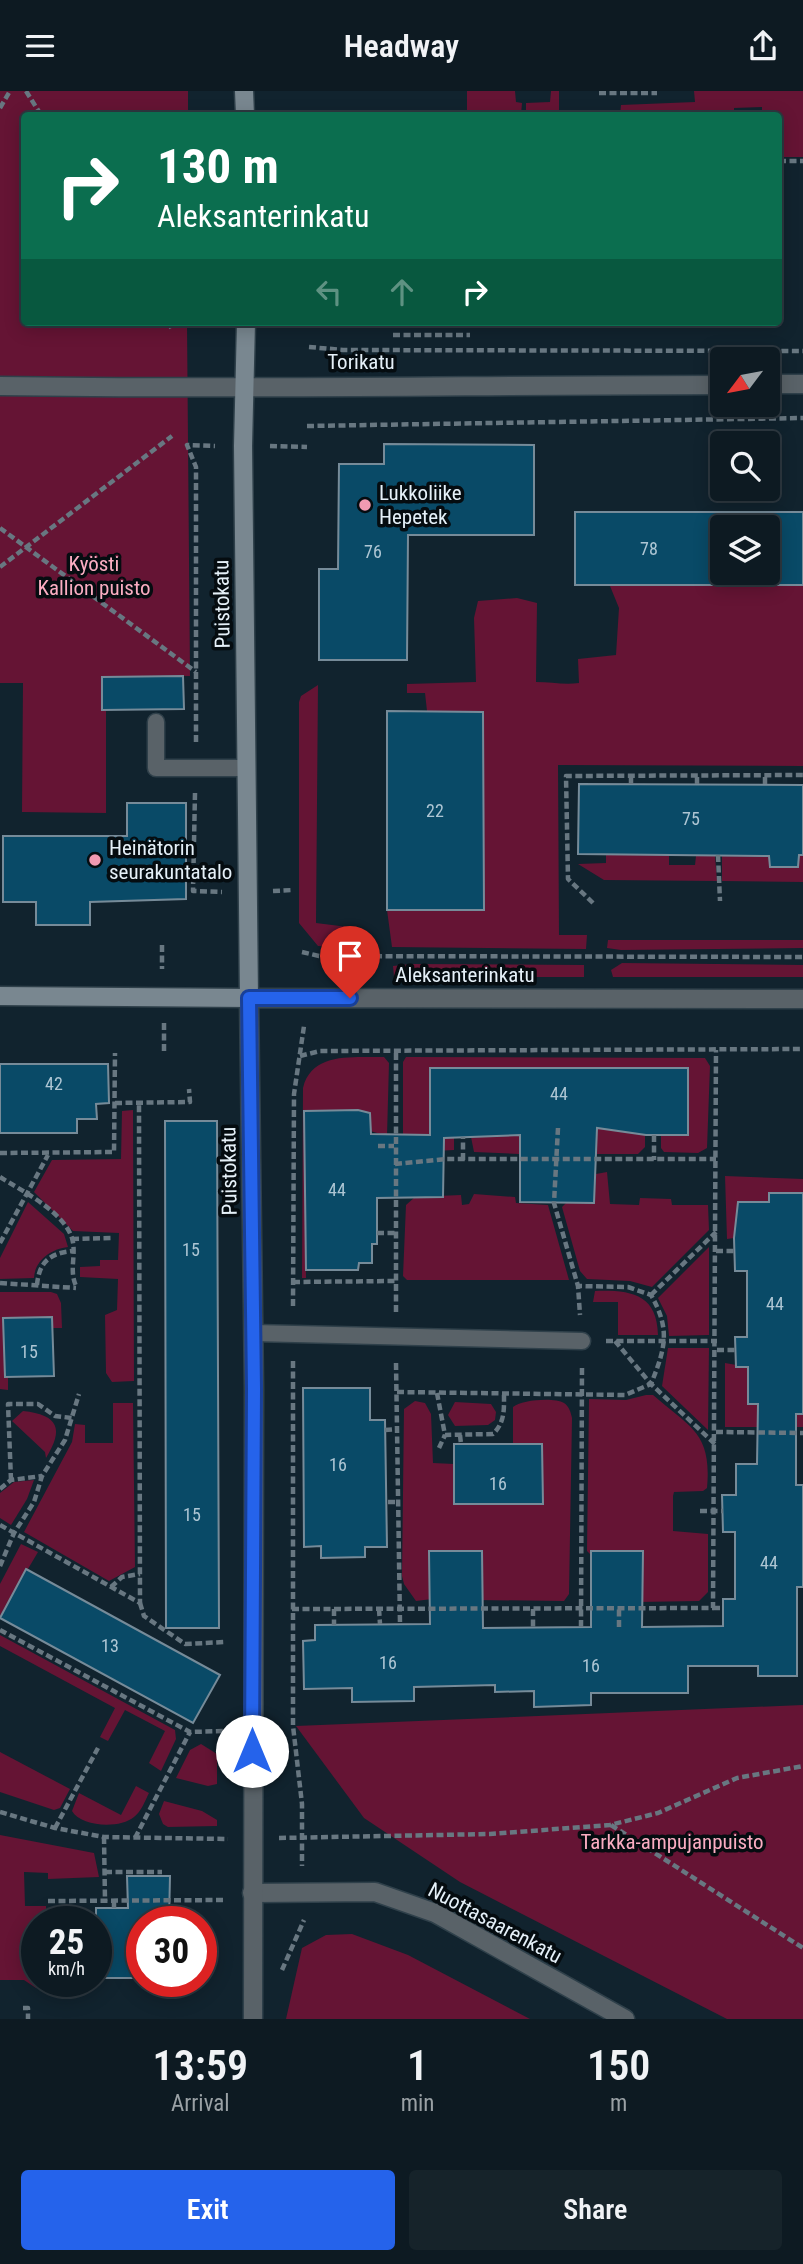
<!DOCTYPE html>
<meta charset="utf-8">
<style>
body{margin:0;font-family:"Roboto Condensed",sans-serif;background:#16232a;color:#f1f3f6;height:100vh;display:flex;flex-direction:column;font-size:26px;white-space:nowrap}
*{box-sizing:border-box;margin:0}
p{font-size:23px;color:#9aa1a5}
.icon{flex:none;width:38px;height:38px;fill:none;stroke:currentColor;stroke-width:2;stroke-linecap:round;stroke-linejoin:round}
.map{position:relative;height:1928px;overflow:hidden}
.panel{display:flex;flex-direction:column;background:#0d1a22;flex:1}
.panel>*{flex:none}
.hud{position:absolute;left:21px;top:21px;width:761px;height:214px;border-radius:7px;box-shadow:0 4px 18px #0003,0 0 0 2px #2d3840;background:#0b6e4f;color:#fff;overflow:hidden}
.needle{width:46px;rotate:238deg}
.buttons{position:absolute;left:710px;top:256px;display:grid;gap:14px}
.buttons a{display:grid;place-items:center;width:70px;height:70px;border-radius:7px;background:#0d1a22;box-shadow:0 4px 18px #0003,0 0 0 2px #2d3840;font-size:35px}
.speed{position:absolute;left:21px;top:1815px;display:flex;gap:14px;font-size:35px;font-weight:700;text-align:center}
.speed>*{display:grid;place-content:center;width:91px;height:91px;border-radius:50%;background:#0d1a22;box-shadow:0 4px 18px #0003,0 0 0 2px #2d3840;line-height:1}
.speed small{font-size:18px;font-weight:400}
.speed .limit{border:10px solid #d22;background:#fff;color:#111}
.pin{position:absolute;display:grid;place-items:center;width:60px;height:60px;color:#fff;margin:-72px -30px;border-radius:50% 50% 50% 0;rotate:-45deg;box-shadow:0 0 7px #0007}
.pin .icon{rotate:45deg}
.me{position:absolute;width:77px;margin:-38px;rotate:0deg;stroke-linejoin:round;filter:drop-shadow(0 0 5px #0008)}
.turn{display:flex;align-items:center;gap:24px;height:147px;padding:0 21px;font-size:32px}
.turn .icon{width:91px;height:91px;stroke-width:2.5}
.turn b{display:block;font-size:49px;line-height:60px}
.lanes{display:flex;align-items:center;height:66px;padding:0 21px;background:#0003;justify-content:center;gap:35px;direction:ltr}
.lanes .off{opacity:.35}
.eta{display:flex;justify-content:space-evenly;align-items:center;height:119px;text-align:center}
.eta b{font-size:42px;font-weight:600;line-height:49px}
.action{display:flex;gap:14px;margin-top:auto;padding:14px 21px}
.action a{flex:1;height:80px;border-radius:7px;background:#2563eb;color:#fff;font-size:28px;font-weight:600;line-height:80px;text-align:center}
.action a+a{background:#16232a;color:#f1f3f6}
header{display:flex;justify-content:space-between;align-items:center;height:91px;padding:0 21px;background:#0d1a22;font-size:32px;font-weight:600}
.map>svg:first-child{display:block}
</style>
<header><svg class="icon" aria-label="menu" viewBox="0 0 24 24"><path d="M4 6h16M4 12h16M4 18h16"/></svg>Headway<svg class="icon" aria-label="share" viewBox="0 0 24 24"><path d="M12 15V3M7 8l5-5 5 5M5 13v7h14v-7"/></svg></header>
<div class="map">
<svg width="803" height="1928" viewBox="0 0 803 1928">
<rect width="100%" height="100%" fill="#11232e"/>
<g fill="#651434">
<polygon points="0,0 188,0 188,24 24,24 24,231 187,231 190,585 102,586 102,618 106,620 106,722 22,721 23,592 0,592"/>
<polygon points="467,0 515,0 516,11 522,12 521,24 467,24"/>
<polygon points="551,0 559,0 559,24 526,24 526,12 550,11"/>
<polygon points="694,0 803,0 803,66 779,66 779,24 762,24 762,16 734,17 734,24 620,24 621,14 695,11"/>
<path d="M 803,494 L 803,675 L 558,674 L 559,844 L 587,844 L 586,858 L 392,856 L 387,819 L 484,819 L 483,621 L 427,620 L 425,602 L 407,602 L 407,593 L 476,591 L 474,527 L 478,510 L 517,507 L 537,512 L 536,591 C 551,591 564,594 579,592 L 578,568 L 616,564 L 619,517 L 610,495 Z"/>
<polygon points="318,594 316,832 348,836 358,847 355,857 318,855 299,832 299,611 301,605"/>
<polygon points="606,763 669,763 669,774 695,774 696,765 715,765 717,790 604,789 578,773 606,772"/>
<polygon points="799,764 803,764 803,791 722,790 722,765 769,765 770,775 798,776"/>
<polygon points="608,849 803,849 803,857 621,859 607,857"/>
<polygon points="622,872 803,874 803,886 613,886 611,879"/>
<polygon points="411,873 584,874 584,886 394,886 393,875"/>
<path d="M 384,966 L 389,972 L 387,1045 L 304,1020 L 306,1187 L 302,1187 L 303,997 C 312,960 354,967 384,966 Z"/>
<polygon points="406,966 705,967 710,975 707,1057 698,1062 664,1061 661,1057 661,1044 688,1030 688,977 430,977 430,1028 454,1037 454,1059 414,1061 403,1044 403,971"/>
<polygon points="133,1019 134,1290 112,1291 106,1282 105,1224 117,1219 118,1188 80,1186 80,1176 100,1175 100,1169 118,1169 119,1142 73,1140 34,1101 52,1069 121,1068 122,1020"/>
<polygon points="549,1037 541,1064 474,1061 471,1046"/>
<polygon points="565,1037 645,1037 645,1056 638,1063 569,1063"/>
<polygon points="607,1081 610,1113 639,1114 640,1107 671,1108 672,1114 708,1114 709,1139 652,1196 630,1190 587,1188 580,1180 562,1116 567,1111 594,1112 596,1083"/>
<polygon points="725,1085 803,1088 803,1112 788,1102 770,1102 769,1111 734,1147 727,1148"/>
<polygon points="474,1103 515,1106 516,1112 548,1114 569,1189 407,1189 403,1185 406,1114 415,1106 461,1104 462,1114 469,1113"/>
<path d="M 28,1111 L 64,1143 L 68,1156 C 51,1158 35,1169 34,1187 L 0,1188 L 0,1167 Z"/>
<polygon points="709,1156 709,1244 669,1245 667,1225 658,1207"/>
<path d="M 595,1200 C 631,1199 657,1203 658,1244 L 618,1244 L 618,1211 L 593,1211 Z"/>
<polygon points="0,1201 51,1201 57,1203 61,1212 62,1237 52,1237 52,1226 3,1227 5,1286 8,1286 8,1299 0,1298"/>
<polygon points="668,1257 709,1257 708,1339 662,1295"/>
<polygon points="725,1272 748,1276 770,1313 803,1323 803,1336 725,1336"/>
<path d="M 646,1304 L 653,1304 C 691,1337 712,1342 707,1397 L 703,1400 L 674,1401 L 673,1405 L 673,1440 L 708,1443 L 708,1501 L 699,1510 L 637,1511 L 643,1493 L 643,1460 L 591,1460 L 591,1464 L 587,1460 L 589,1308 L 626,1309 Z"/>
<path d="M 415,1310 L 425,1312 L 431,1323 L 433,1372 L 454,1373 L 454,1413 L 542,1413 L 542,1353 L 513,1353 L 513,1316 C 521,1309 554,1306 564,1312 C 569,1315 571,1322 572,1327 L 569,1503 L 564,1510 L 477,1509 L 483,1492 L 482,1460 L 429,1460 L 432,1508 L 416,1510 L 404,1493 L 402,1485 L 404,1318 Z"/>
<polygon points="455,1311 491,1313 496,1321 495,1329 488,1334 455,1335 448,1324"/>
<polygon points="113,1312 133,1312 135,1476 109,1490 24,1441 72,1351 75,1333 85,1334 85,1352 113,1352"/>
<path d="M 23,1320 C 59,1324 64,1338 46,1367 L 45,1361 L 12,1330 Z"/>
<polygon points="34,1389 27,1408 11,1434 0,1427 0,1402 14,1391"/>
<polygon points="21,1453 38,1461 0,1525 0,1493"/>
<polygon points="0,1544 175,1639 176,1648 161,1680 149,1672 165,1640 125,1619 108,1650 100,1646 115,1617 0,1555"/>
<polygon points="803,1614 803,1928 727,1928 460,1791 364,1727 296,1635"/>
<polygon points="201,1653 217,1663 217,1693 208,1695 176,1687 190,1659"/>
<polygon points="0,1661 70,1698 60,1717 54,1719 0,1701"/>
<path d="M 136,1695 L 149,1702 C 145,1710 141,1721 134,1726 C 120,1738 81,1736 72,1720 L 79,1702 L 121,1724 Z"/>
<polygon points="164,1710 202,1720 217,1729 217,1735 168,1736 163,1733 159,1723"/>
<polygon points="0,1744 94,1762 99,1786 48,1788 48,1782 24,1781 25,1815 46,1815 47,1830 37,1830 37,1890 47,1890 47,1897 36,1897 24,1889 0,1889"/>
<polygon points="352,1843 408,1864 530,1928 286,1928 302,1857 326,1844"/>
</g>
<g fill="#094a67" stroke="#768b99" stroke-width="2" fill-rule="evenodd">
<polygon points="384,353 534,354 534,444 408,444 407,569 319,569 319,478 338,478 339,373 384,373"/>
<path d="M 575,421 L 803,421 L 803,494 L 575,494 ZM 723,436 L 768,436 L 768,481 L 723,481 Z"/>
<polygon points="183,585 184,618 102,619 102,586"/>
<polygon points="387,620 483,621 484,819 387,819"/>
<polygon points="579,693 803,694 803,764 799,764 798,776 770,776 769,765 578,763"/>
<polygon points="127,712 186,712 186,808 90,811 90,834 36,834 36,811 3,811 3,745 127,745"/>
<polygon points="0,973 108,973 109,1012 96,1013 97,1028 77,1028 77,1042 0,1042"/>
<polygon points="430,977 688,977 688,1044 646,1044 597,1037 594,1112 520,1111 520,1044 444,1047 443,1106 377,1107 377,1153 372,1153 372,1172 359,1172 358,1179 306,1179 304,1020 358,1019 370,1022 371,1043 430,1044"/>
<polygon points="165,1030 217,1030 219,1537 166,1537"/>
<polygon points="769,1102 803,1102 803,1323 796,1323 796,1394 803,1394 803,1496 797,1496 797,1585 758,1585 758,1575 688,1575 688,1602 591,1602 591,1614 534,1616 534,1600 495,1601 495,1594 414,1596 414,1610 352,1611 352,1597 304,1598 303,1550 315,1549 315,1534 430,1533 429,1460 482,1460 483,1537 591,1536 591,1460 643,1460 642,1536 723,1535 723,1508 735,1508 735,1441 723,1441 722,1404 736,1404 736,1373 757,1373 758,1313 748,1313 748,1276 736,1276 735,1246 747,1246 747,1180 735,1180 734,1147 738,1111 769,1111"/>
<polygon points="52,1226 54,1285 5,1286 3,1227"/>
<polygon points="303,1297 370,1297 370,1329 385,1329 387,1456 365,1456 365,1466 321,1467 321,1455 304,1456"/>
<polygon points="454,1353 542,1353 543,1413 454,1413"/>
<polygon points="26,1478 220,1584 193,1632 0,1527"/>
<polygon points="127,1785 170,1785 169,1830 142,1830 142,1887 96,1887 96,1817 128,1817"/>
</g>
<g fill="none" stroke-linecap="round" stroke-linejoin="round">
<g stroke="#2f404a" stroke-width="19">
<g id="service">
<polyline points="156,631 156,677 247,677"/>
<polyline points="254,1242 582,1250"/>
</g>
</g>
<g stroke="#2f404a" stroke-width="21">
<g id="minor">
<polyline points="768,293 803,293"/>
<path d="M 0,295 C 241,299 482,294 723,294"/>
<polyline points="252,1802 375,1801 435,1822 625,1928"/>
<polyline points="253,1928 254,1298 249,907 803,908"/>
</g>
</g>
<g stroke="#2f404a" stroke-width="21">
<g id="secondary">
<polyline points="244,0 245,24"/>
<polyline points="0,905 249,907 243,355 246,231"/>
</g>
</g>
<g stroke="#687781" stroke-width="4.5" stroke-dasharray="7 3.5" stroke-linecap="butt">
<polyline points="26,0 41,24"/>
<polyline points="599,2 657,2"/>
<polyline points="0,17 10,0"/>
<polyline points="779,70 803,70"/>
<polyline points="168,231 173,240"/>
<polyline points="393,244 470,244"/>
<polyline points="309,256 343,259 803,260"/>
<polyline points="307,335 803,327"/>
<polyline points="270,355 307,356"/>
<polyline points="0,437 196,581"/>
<polyline points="0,476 172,345"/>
<polyline points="196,651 196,376 187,354 215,355"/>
<polyline points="631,693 631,685"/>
<polyline points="697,693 697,684"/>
<polyline points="765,693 765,684"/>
<polyline points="195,702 193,800 222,801"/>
<polyline points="718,764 720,810"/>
<polyline points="273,800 293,799"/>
<polyline points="593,812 568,788 566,685 803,684"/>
<polyline points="162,854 162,878"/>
<polyline points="302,861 319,865 803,866"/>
<polyline points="164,932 164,963"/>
<polyline points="300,965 320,960 803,958"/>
<polyline points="115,1012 190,1011 189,998"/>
<polyline points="558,1037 554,1112 578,1195 580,1224"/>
<polyline points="654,1044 654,1069"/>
<polyline points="378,1055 394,1055"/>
<polyline points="0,1062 114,1061 115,962"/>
<polyline points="463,1069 463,1046"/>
<polyline points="395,1073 447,1068 716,1068"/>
<path d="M 0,1086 C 22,1100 63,1120 72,1147 C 77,1164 68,1180 77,1197"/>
<polyline points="377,1142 395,1142"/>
<polyline points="72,1148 114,1147"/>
<polyline points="0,1152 48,1064"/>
<polyline points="716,1160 735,1160"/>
<polyline points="293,1191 395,1190"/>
<polyline points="0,1192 76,1197"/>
<path d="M 37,1194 C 39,1171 50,1162 72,1160"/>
<polyline points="651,1204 716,1141"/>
<polyline points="293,1215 294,1003 304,935"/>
<polyline points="396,1221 396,960"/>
<polyline points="606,1250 717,1250"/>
<polyline points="615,1250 651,1293 715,1353"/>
<polyline points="717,1259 735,1259"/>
<polyline points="293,1270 293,1635 302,1713 302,1775"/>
<polyline points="396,1272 400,1533"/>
<path d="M 397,1301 L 625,1304 L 651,1293 C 665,1258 671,1239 651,1204 L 628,1196 L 578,1195"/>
<path d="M 437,1302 L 445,1344 L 493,1343 C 505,1331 504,1319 504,1303"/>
<polyline points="385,1339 397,1338"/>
<polyline points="716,1341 803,1342"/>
<polyline points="460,1344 461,1353"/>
<polyline points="439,1357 445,1344"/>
<polyline points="11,1389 8,1313 38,1313 55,1325 72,1327"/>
<polyline points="0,1398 11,1389 42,1385"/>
<polyline points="388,1411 398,1411"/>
<polyline points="700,1420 723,1420"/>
<polyline points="0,1434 140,1512 139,1012"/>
<polyline points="0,1475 14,1442 34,1411 42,1385 65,1349 79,1303"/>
<polyline points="111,1496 122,1486 140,1483"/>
<polyline points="140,1512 144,1525 185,1553 225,1551"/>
<polyline points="713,1517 723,1517"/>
<polyline points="292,1518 713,1517 716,959"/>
<polyline points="334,1518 334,1534"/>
<polyline points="379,1518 380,1533"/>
<polyline points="533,1518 533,1537"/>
<polyline points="581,1536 582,1274"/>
<polyline points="619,1536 619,1517"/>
<polyline points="0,1539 190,1641 225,1640"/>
<polyline points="0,1721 55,1737 104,1746 228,1748"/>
<polyline points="611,1734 803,1857"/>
<polyline points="55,1737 98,1657"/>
<polyline points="104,1746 105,1810"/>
<polyline points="135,1747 190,1641"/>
<polyline points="279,1747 490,1743 610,1734 658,1722 737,1687 803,1675"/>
<polyline points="105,1781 162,1781"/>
<polyline points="48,1810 225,1809"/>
<polyline points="114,1810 114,1817"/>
<polyline points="282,1879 304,1829"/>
<polyline points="23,1917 28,1917 28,1928"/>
</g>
<use href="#service" stroke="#596268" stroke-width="16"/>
<use href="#minor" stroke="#596268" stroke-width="18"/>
<use href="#secondary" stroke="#798790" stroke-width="18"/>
</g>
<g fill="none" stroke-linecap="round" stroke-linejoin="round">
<g stroke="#184099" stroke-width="18">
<polyline id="route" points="252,1660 254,1298 249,907 350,907"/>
</g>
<use href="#route" stroke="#2563eb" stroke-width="12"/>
</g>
<g fill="#f19ab2" stroke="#050c10" stroke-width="2.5">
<circle cx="365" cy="414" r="7"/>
<circle cx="95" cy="769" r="7"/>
</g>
<g text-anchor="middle" stroke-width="7" stroke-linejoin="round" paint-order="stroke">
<g font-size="18" fill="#aec6d4">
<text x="649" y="464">78</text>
<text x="373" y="467">76</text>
<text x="435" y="726">22</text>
<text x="691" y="734">75</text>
<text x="54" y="999">42</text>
<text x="559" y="1009">44</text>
<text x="337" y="1105">44</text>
<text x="191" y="1165">15</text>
<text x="775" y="1219">44</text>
<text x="29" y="1267">15</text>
<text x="338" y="1380">16</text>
<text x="498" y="1399">16</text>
<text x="192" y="1430">15</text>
<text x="769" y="1478">44</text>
<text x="110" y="1561">13</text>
<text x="388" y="1578">16</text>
<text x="591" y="1581">16</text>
</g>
<g font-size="21" fill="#e5f0f8" stroke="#050c10">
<text x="361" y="278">Torikatu</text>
<text transform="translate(222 513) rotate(-91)" y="7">Puistokatu</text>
<text x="465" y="891">Aleksanterinkatu</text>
<text transform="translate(229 1080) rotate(-91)" y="7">Puistokatu</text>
<text transform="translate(495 1832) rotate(28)" y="7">Nuottasaarenkatu</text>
</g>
<g font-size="21" fill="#e5f0f8" stroke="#050c10" text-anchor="start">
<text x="379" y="409">Lukkoliike<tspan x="379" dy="24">Hepetek</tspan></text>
<text x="109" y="764">Heinätorin<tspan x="109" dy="24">seurakuntatalo</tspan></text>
</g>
<g font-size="21" fill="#fbadc2" stroke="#050c10">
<text x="94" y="480">Kyösti<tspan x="94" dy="24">Kallion puisto</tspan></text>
<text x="672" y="1758">Tarkka-ampujanpuisto</text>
</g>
</g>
</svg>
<div class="buttons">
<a><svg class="needle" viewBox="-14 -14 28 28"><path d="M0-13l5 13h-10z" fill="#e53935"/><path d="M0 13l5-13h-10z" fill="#9aa1a5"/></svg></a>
<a><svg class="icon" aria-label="search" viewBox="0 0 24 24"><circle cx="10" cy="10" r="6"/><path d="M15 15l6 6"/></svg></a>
<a><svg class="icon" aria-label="layers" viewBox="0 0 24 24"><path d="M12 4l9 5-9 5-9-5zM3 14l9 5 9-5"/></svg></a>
</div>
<div class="speed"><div>25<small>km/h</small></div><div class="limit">30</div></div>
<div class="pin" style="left:350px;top:907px;background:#d93025"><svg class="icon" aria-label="arrive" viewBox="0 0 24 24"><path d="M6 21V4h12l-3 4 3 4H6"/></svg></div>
<svg class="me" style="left:252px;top:1660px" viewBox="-20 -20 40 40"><circle r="19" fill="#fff"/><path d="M0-13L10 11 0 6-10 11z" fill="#2563eb"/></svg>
<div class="hud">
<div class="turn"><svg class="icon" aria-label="right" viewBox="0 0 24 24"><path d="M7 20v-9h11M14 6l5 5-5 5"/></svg><div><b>130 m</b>Aleksanterinkatu</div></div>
<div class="lanes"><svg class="icon off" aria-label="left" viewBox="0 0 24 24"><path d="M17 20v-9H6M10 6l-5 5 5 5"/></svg><svg class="icon off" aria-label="ahead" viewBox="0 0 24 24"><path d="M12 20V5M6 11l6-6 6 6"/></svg><svg class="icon" aria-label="right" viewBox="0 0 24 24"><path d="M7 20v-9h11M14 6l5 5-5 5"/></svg></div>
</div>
</div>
<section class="panel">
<div class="eta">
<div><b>13:59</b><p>Arrival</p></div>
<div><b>1</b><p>min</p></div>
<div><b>150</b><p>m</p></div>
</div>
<div class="action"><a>Exit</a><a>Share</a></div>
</section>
